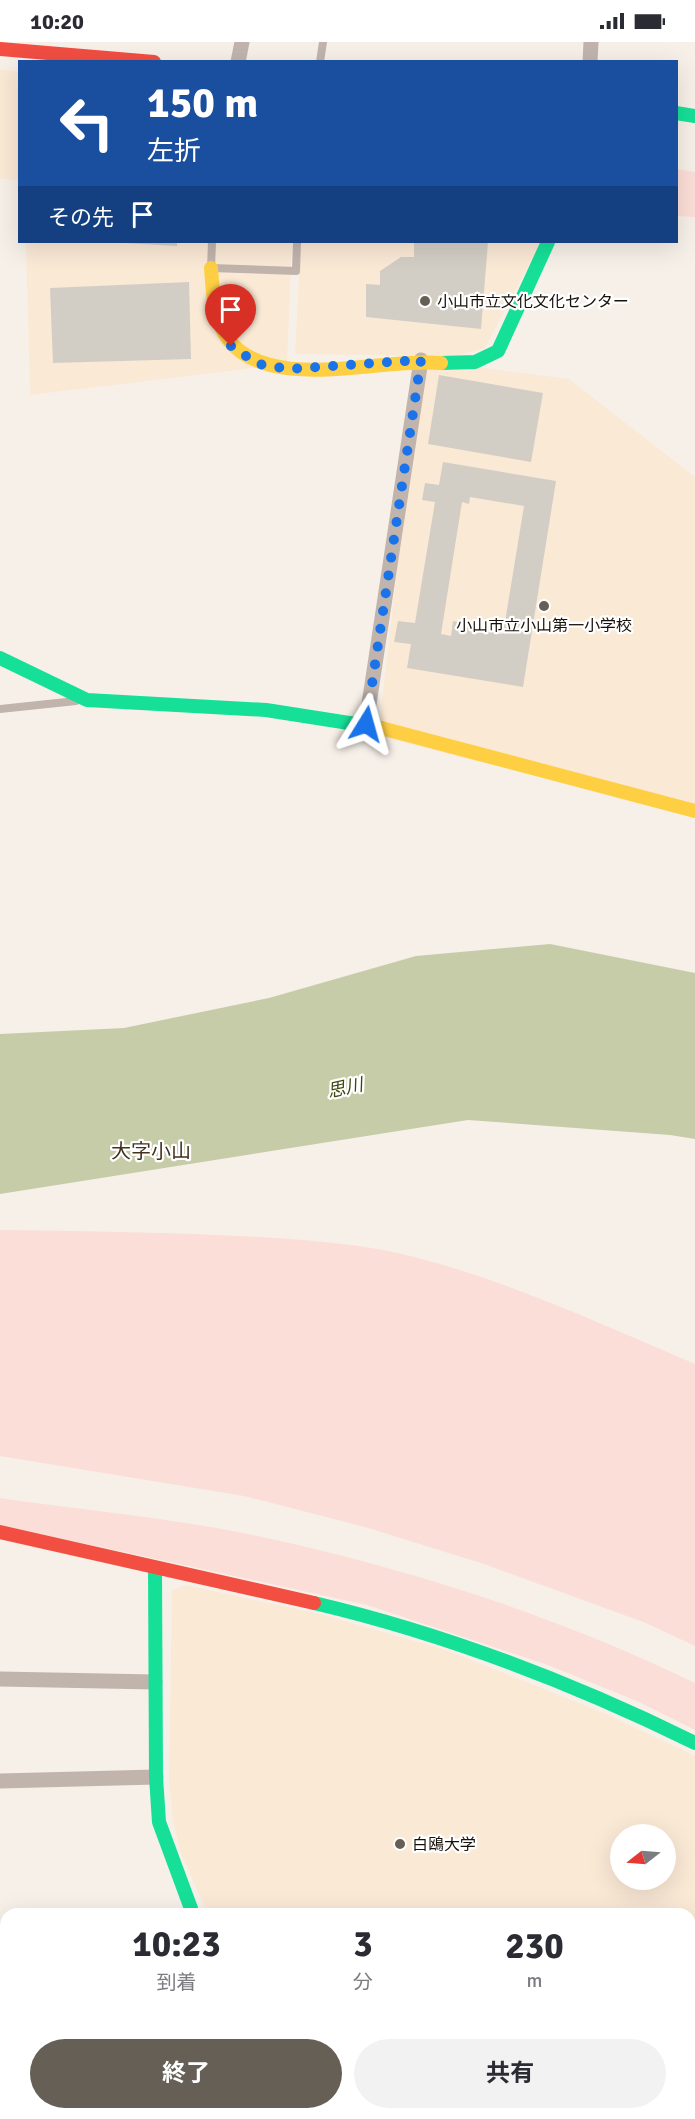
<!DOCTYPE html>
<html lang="ja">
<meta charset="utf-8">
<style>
body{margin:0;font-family:Signika,"Noto Sans JP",sans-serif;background:#f2f2f3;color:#2b2b33;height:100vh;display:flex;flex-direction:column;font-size:22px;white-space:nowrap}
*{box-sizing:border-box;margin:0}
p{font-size:20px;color:#7c7c81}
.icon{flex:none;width:33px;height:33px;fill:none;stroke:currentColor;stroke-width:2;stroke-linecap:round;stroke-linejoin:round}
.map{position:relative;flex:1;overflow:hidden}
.drawer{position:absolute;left:0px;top:1866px;width:696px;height:212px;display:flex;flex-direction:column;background:#fff;border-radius:18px 18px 0 0;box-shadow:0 6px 24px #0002}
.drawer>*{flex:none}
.top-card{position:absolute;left:18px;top:18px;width:660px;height:183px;border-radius:0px;box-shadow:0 6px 24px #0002;background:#1a4fa0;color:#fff;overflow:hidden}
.needle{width:39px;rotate:253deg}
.buttons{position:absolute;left:610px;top:1782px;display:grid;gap:12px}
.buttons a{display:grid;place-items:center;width:66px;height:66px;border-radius:50%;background:#fff;box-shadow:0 6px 24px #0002;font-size:30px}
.pin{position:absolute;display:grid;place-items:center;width:51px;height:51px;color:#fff;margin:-62px -26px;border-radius:50% 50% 50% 0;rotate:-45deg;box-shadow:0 0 6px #0007}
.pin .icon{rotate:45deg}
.me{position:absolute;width:66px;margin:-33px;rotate:8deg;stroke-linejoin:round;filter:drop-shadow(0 0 4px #0008)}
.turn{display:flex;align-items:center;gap:21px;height:126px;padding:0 30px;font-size:27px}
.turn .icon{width:78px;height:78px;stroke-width:2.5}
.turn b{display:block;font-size:42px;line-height:51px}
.then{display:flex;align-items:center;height:57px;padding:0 30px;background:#0003;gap:12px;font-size:22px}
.eta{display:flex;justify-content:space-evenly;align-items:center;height:102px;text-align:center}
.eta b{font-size:36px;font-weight:700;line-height:42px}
.primary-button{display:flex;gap:12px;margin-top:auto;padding:12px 30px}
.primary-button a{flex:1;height:69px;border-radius:36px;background:#655f56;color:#fff;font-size:24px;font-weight:700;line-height:69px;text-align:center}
.primary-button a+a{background:#f2f2f3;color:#2b2b33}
.status{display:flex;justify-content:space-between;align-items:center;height:42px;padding:0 30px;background:#fff;direction:ltr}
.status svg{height:16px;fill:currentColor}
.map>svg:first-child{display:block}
</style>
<div class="status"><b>10:20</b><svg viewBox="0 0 49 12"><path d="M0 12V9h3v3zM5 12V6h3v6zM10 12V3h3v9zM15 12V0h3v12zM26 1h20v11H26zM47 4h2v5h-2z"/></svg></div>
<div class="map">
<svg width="695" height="2077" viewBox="0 0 695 2077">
<rect width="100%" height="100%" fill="#f7f0e8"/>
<g fill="#fae9d5" fill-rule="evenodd">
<polygon points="0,28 19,29 19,139 0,136"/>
<polygon points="26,200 292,200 287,322 30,353"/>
<polygon points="301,200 541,200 485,306 455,314 295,312"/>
<polygon points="421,318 569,337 695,435 695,774 378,694"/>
<path d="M 186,1543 L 324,1573 L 446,1608 L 604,1671 L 695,1714 L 695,2077 L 309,2077 L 301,2072 L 690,2072 L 690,1872 L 208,1872 L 181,1812 L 173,1780 L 169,1739 L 172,1548 ZM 621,1792 L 666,1792 L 666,1838 L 621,1838 Z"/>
</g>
<g fill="#fbded7">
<polygon points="677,127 695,130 695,175 677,174"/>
<path d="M 0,1188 C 80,1189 160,1190 240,1194 C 293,1197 346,1200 398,1211 C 501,1235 598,1281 695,1322 L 695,1604 L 646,1581 L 484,1522 L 365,1485 L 244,1454 L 0,1414 Z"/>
<path d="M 0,1456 C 81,1468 163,1475 243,1491 C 398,1523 553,1572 695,1641 L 695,1688 L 639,1660 L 548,1623 L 367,1563 L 0,1483 Z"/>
</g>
<polygon fill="#c6cca8" points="550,902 695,931 695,1097 670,1093 468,1078 0,1152 0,992 124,986 269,956 416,914"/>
<g fill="#d3cec5" fill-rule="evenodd">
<polygon points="107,200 177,200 177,204"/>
<polygon points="414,200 488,200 481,287 366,275 366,242 380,243 380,229 401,215 414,215"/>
<polygon points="189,240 191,317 53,321 50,246"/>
<polygon points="439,333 543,351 531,420 428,402"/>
<path d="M 443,420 L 556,439 L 523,645 L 407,626 L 411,602 L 394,600 L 398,579 L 415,581 L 435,460 L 422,458 L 425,441 L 439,443 ZM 470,455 L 524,464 L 503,592 L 495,591 L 496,586 L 453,579 L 451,594 L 441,592 L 462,460 L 469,462 Z"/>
</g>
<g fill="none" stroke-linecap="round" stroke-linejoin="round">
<g stroke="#c1b4ac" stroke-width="8">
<polyline points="320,20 323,0"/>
<polyline points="212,200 211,226 296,229 297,200"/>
<polyline points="0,667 76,659"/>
</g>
<g stroke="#c1b4ac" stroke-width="15">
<polyline points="238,20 242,0"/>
<polyline points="590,20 591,0"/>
<polyline points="366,682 421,318"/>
<polyline points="0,1637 155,1640"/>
<polyline points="0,1739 156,1735"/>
<polyline points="0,1943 6,1943"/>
<polyline points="291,2072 298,2077"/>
<polyline points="39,2077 164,2072"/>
</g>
<g stroke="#16e098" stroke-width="14">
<polyline points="676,71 695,74"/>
<polyline points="441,321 475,320 498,309 548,200"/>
<polyline points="0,616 87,658 266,668 381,686"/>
<polyline points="155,1526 156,1735 159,1780 193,1872"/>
<path d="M 314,1561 C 446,1592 573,1641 695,1701"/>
</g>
<g stroke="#ffcf43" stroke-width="14">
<path d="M 211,226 C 213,250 213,277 228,297 C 269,352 382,315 441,321"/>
<polyline points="381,686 695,769"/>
</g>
<g stroke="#f24e42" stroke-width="14">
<polyline points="0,7 154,20"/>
<polyline points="0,1490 314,1561"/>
</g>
</g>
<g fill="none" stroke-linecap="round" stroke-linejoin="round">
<polyline stroke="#1a73e8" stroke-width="10" stroke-dasharray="0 18" points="231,304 258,322 289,327 421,318 366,682"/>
</g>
<g fill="#655f56" stroke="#fff" stroke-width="2">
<circle cx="425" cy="259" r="6"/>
<circle cx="544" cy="564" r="6"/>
<circle cx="400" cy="1802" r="6"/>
</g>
<g text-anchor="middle" stroke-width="4.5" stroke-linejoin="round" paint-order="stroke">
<g font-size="16" fill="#171108" stroke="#fff" text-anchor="start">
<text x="437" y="265">小山市立文化文化センター</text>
<text x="544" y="589" text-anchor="middle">小山市立小山第一小学校</text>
<text x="412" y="1808">白鴎大学</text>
</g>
<g font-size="18" font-style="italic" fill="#3d4711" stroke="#fff">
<text transform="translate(345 1046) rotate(-12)" y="6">思川</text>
</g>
<g font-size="20" fill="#41311d" stroke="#fff">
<text x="151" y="1116">大字小山</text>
</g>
</g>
</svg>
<div class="buttons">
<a><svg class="needle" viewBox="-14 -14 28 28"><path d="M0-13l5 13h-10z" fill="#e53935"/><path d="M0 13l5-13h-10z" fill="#7c7c81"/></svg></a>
</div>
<div class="pin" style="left:231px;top:304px;background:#d93025"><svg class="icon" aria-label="arrive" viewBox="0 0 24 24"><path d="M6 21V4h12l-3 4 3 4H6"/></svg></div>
<svg class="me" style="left:366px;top:682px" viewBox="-20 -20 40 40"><path d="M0-17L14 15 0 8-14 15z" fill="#1a73e8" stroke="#fff" stroke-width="4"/></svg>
<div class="top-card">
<div class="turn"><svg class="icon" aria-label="left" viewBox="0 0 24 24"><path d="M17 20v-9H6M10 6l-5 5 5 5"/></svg><div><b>150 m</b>左折</div></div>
<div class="then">その先<svg class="icon" aria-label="arrive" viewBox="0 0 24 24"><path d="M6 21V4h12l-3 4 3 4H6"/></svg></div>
</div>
<section class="drawer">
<div class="eta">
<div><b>10:23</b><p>到着</p></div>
<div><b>3</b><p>分</p></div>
<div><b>230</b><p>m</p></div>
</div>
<div class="primary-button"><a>終了</a><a>共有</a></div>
</section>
</div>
